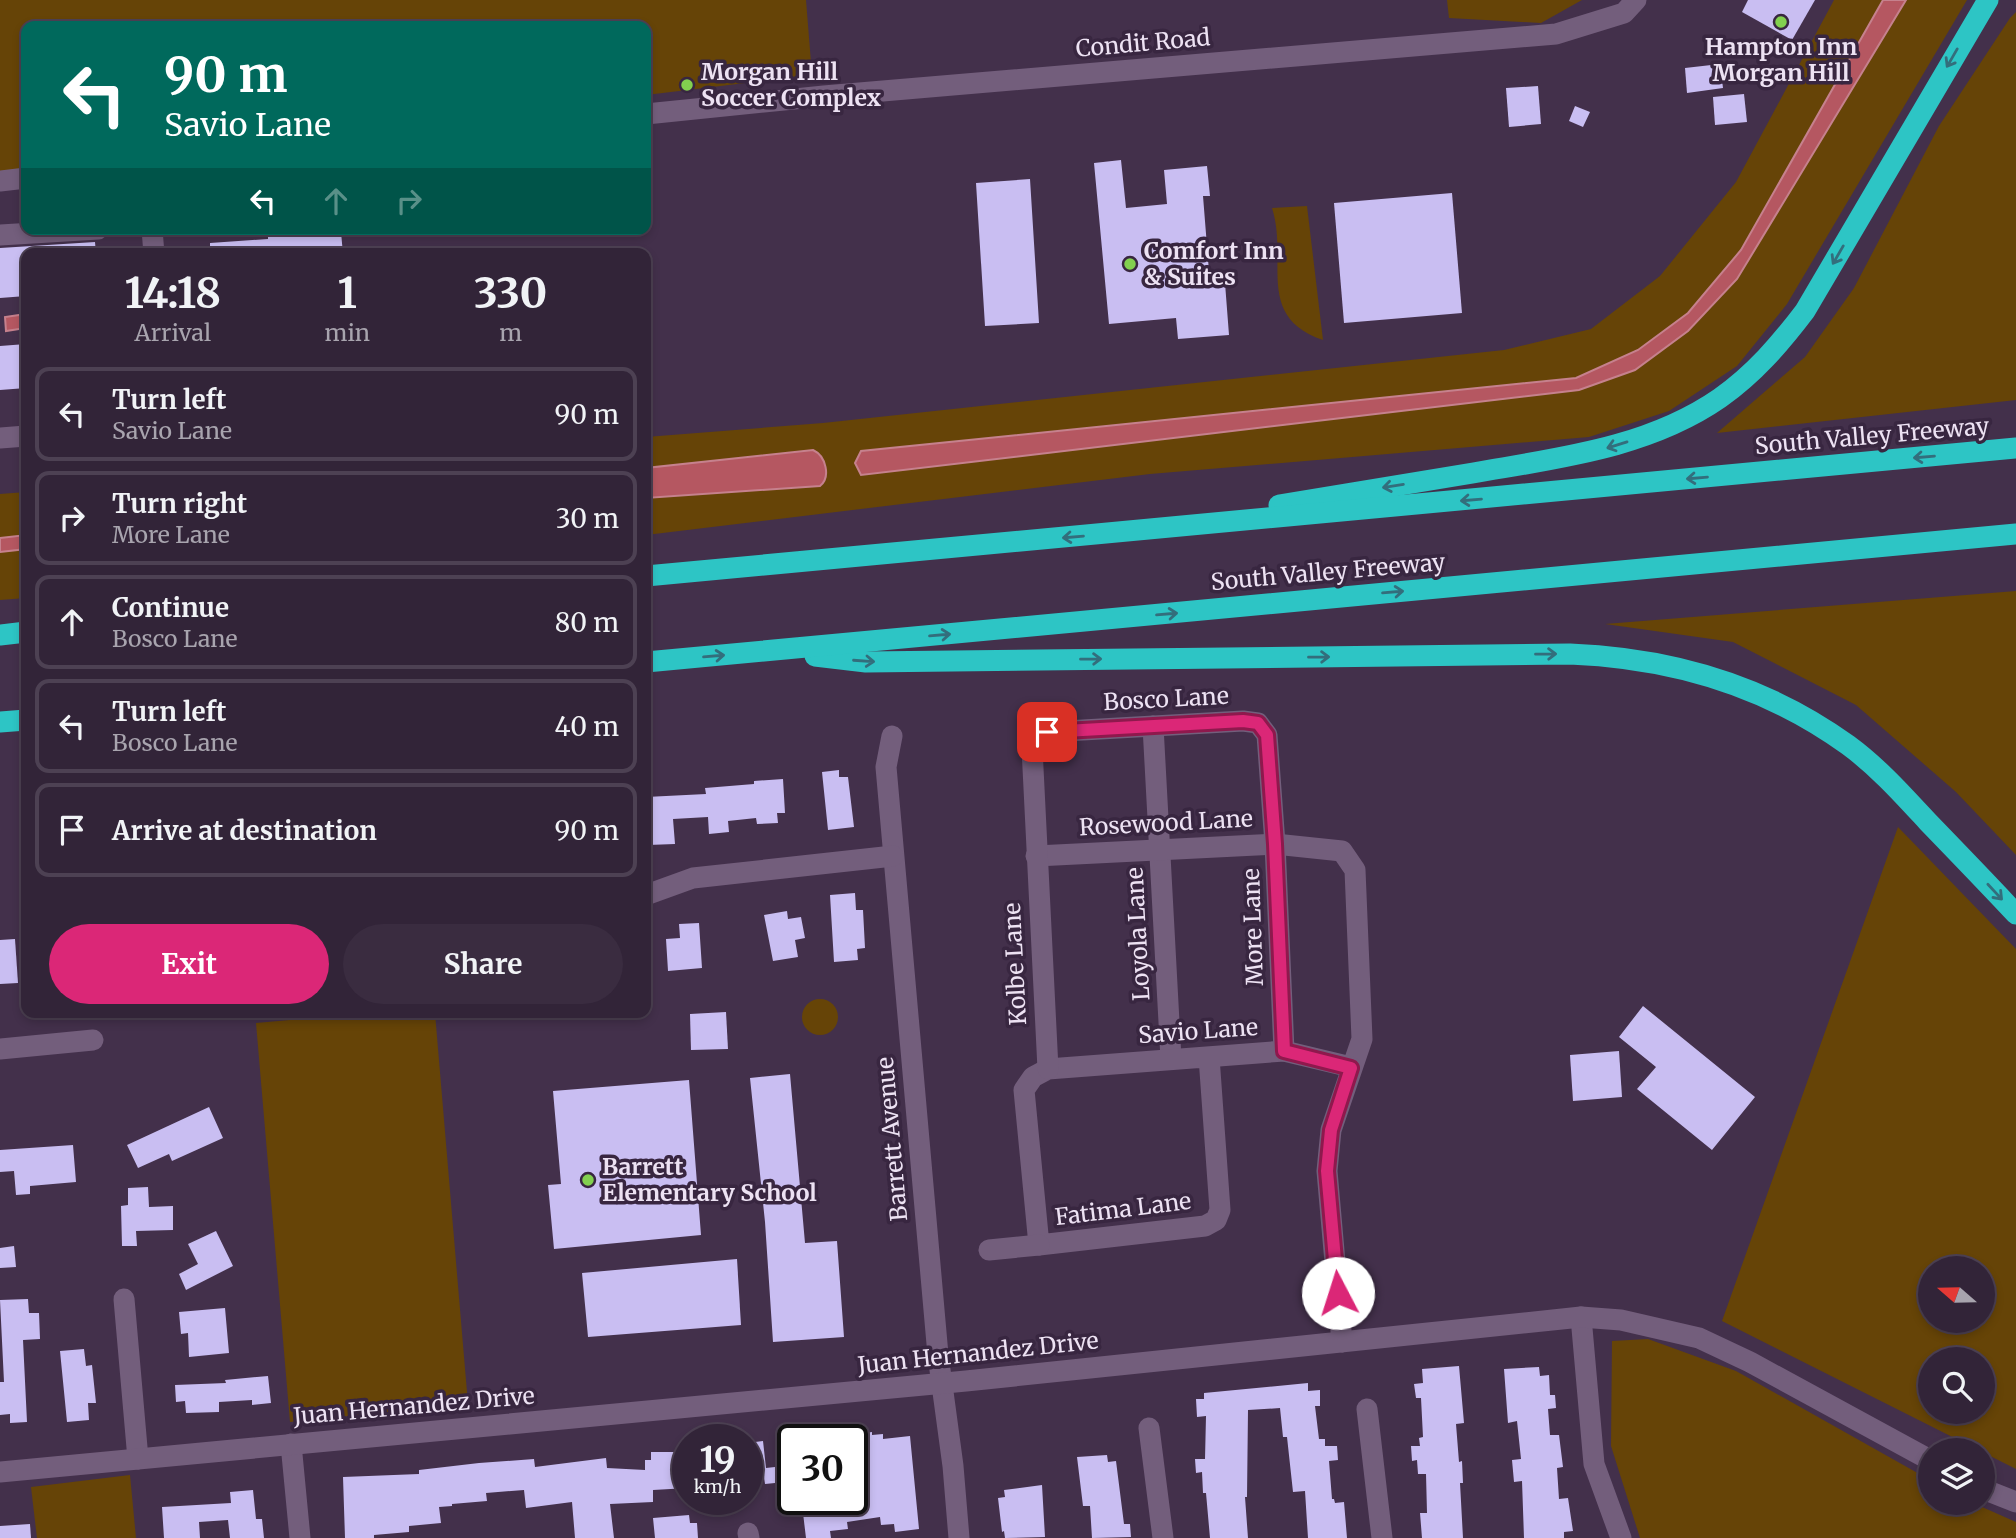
<!DOCTYPE html>
<style>
body{margin:0;font-family:Merriweather,serif;background:#3a2c40;color:#f1f3f6;height:100vh;display:flex;flex-direction:column;font-size:26px;white-space:nowrap}
*{box-sizing:border-box;margin:0}
p{font-size:23px;color:#a8a4ae}
.icon{flex:none;width:38px;height:38px;fill:none;stroke:currentColor;stroke-width:2;stroke-linecap:round;stroke-linejoin:round}
.map{position:relative;flex:1;overflow:hidden}
.side{position:absolute;left:21px;top:248px;width:630px;height:770px;display:flex;flex-direction:column;background:#322438;border-radius:14px;box-shadow:0 4px 10px #0003,0 0 0 2px #4d4153}
.side>*{flex:none}
.banner{position:absolute;left:21px;top:21px;width:630px;height:214px;border-radius:14px;box-shadow:0 4px 10px #0003,0 0 0 2px #4d4153;background:#00695c;color:#fff;overflow:hidden}
.needle{width:46px;rotate:290deg}
.fabs{position:absolute;left:1918px;top:1256px;display:grid;gap:14px}
.fabs a{display:grid;place-items:center;width:77px;height:77px;border-radius:50%;background:#322438;box-shadow:0 4px 10px #0003,0 0 0 2px #4d4153;font-size:35px}
.speed{position:absolute;left:672px;top:1424px;display:flex;gap:14px;font-size:35px;font-weight:700;text-align:center}
.speed>*{display:grid;place-content:center;width:91px;height:91px;border-radius:50%;background:#322438;box-shadow:0 4px 10px #0003,0 0 0 2px #4d4153;line-height:1}
.speed small{font-size:18px;font-weight:400}
.speed .limit{border:4px solid #111;border-radius:10px;background:#fff;color:#111}
.pin{position:absolute;display:grid;place-items:center;width:60px;height:60px;color:#fff;margin:-30px;border-radius:14px;box-shadow:0 4px 10px #0006}
.me{position:absolute;width:77px;margin:-38px;rotate:355deg;stroke-linejoin:round;filter:drop-shadow(0 0 5px #0008)}
.turn{display:flex;align-items:center;gap:24px;height:147px;padding:0 28px;font-size:32px}
.turn .icon{width:91px;height:91px;stroke-width:2.5}
.turn b{display:block;font-size:49px;line-height:60px}
.lanes{display:flex;align-items:center;height:66px;padding:0 28px;background:#0003;justify-content:center;gap:35px;direction:ltr}
.lanes .off{opacity:.35}
.eta{display:flex;justify-content:space-evenly;align-items:center;height:119px;text-align:center}
.eta b{font-size:42px;font-weight:700;line-height:49px}
.button{display:flex;gap:14px;margin-top:auto;padding:14px 28px}
.button a{flex:1;height:80px;border-radius:42px;background:#db2777;color:#fff;font-size:28px;font-weight:700;line-height:80px;text-align:center}
.button a+a{background:#3a2c40;color:#f1f3f6}
ul{padding:0;list-style:none}
li{display:flex;align-items:center;gap:21px;height:94px;margin:0 14px 10px;padding:0 14px;border:4px solid #4d4153;border-radius:14px}
li div{flex:1}
li b{display:block;font-size:26px}
li em{font-style:normal}
.map>svg:first-child{display:block}
</style>
<div class="map">
<svg width="2016" height="1538" viewBox="0 0 2016 1538">
<rect width="100%" height="100%" fill="#43304b"/>
<g fill="#664407" fill-rule="evenodd">
<polygon points="0,0 806,0 812,75 646,95 646,26 26,26 26,169 0,173"/>
<polygon points="1447,0 1582,0 1541,23 1449,18"/>
<polygon points="1834,0 1967,0 1787,304 1737,366 1669,411 1589,437 1150,474 646,535 646,437 823,423 1504,350 1591,329 1660,276 1736,182"/>
<polygon points="2016,12 2016,400 1717,433 1805,357 1854,288 1939,126 2010,18"/>
<path d="M 1307,206 L 1323,340 C 1254,316 1289,261 1272,208 Z"/>
<polygon points="26,492 26,598 0,600 0,494"/>
<polygon points="2016,591 2016,855 1956,792 1856,705 1733,642 1605,624"/>
<path d="M 1898,827 L 2016,949 L 2016,1469 L 1722,1321 ZM 1930,1269 L 1983,1269 L 1983,1321 L 1930,1321 ZM 1930,1360 L 1983,1360 L 1983,1412 L 1930,1412 Z"/>
<circle cx="820" cy="1017" r="18"/>
<polygon points="369,1013 435,1013 468,1404 290,1422 256,1023"/>
<polygon points="1648,1339 1736,1371 1930,1480 1930,1503 1973,1503 2016,1522 2016,1538 1640,1538 1611,1446 1612,1341"/>
<polygon points="130,1475 136,1538 37,1538 31,1487"/>
</g>
<g fill="#b55761" stroke="#c6818d" stroke-width="2">
<polygon points="1883,0 1906,0 1737,279 1688,331 1635,370 1579,390 861,475 855,463 861,451 1576,378 1638,350 1688,313 1741,250"/>
<polygon points="26,314 26,328 6,331 5,317"/>
<path d="M 813,450 C 826,456 831,477 820,486 L 646,498 L 646,468 Z"/>
<polygon points="26,535 26,549 0,552 0,538"/>
</g>
<g fill="#c9bef2">
<polygon points="1748,0 1815,0 1792,40 1742,12"/>
<polygon points="1720,64 1723,88 1687,93 1685,68"/>
<polygon points="1538,86 1541,124 1509,127 1506,88"/>
<polygon points="1744,94 1747,122 1715,125 1713,97"/>
<polygon points="1575,106 1590,112 1583,127 1569,121"/>
<polygon points="1121,160 1126,208 1167,204 1164,170 1207,166 1210,196 1203,196 1210,284 1225,283 1229,335 1178,339 1176,318 1109,324 1094,163"/>
<polygon points="1030,179 1039,323 985,326 976,183"/>
<polygon points="1452,193 1462,313 1344,323 1334,203"/>
<polygon points="268,229 307,229 308,234 341,232 343,254 210,254 210,243 268,239"/>
<polygon points="95,242 96,254 26,254 26,296 0,298 0,248"/>
<polygon points="26,344 26,388 0,390 0,346"/>
<polygon points="839,770 839,777 848,777 854,827 828,830 822,772"/>
<polygon points="783,779 785,813 777,813 778,823 757,824 756,818 728,821 729,832 709,834 708,817 673,819 675,844 648,845 646,797 706,794 705,788 754,784 754,781"/>
<polygon points="855,893 856,910 863,910 865,948 857,949 858,960 834,962 830,895"/>
<polygon points="787,911 788,919 801,917 805,938 795,940 798,957 773,961 764,915"/>
<polygon points="699,923 702,968 668,971 666,939 680,938 679,924"/>
<polygon points="15,939 18,983 0,984 0,940"/>
<polygon points="1643,1006 1755,1097 1712,1150 1637,1089 1656,1067 1619,1037"/>
<polygon points="726,1012 728,1049 691,1050 690,1014"/>
<polygon points="1619,1051 1622,1097 1573,1101 1570,1055"/>
<polygon points="790,1074 805,1243 837,1241 844,1337 773,1342 765,1222 750,1078"/>
<polygon points="689,1080 701,1235 554,1249 548,1185 561,1184 553,1091"/>
<polygon points="209,1107 223,1138 172,1161 169,1154 138,1168 127,1145"/>
<polygon points="73,1145 76,1182 30,1186 30,1194 16,1195 14,1171 0,1172 0,1150"/>
<polygon points="148,1187 149,1207 173,1206 173,1230 136,1231 137,1246 122,1246 121,1206 128,1205 128,1188"/>
<polygon points="216,1231 233,1266 186,1290 179,1274 198,1264 188,1244"/>
<polygon points="14,1246 16,1267 0,1268 0,1248"/>
<polygon points="737,1259 741,1325 588,1337 582,1273"/>
<polygon points="28,1299 29,1313 39,1313 40,1339 23,1340 27,1422 10,1423 10,1414 0,1415 0,1382 4,1382 0,1300"/>
<polygon points="225,1308 229,1353 189,1357 188,1333 181,1334 179,1312"/>
<polygon points="84,1349 86,1366 92,1365 96,1403 88,1403 89,1420 67,1422 60,1351"/>
<polygon points="1459,1366 1464,1423 1456,1424 1459,1462 1462,1461 1463,1483 1460,1483 1463,1538 1422,1538 1420,1513 1427,1513 1426,1474 1418,1474 1417,1460 1412,1461 1411,1446 1420,1446 1419,1438 1423,1437 1421,1398 1416,1398 1414,1384 1423,1383 1422,1369"/>
<polygon points="1539,1367 1540,1376 1549,1375 1550,1395 1555,1395 1556,1408 1548,1409 1550,1435 1559,1435 1563,1467 1557,1468 1559,1499 1568,1498 1573,1531 1564,1532 1564,1538 1524,1538 1522,1481 1514,1482 1512,1460 1521,1459 1517,1421 1508,1423 1504,1369"/>
<polygon points="268,1376 271,1403 252,1405 252,1400 219,1402 219,1412 186,1413 185,1401 176,1402 175,1385 226,1383 225,1380"/>
<polygon points="1308,1383 1308,1391 1320,1390 1320,1406 1315,1406 1319,1439 1325,1439 1325,1446 1337,1446 1338,1460 1329,1461 1332,1499 1334,1499 1335,1503 1344,1502 1347,1538 1308,1538 1305,1491 1293,1492 1287,1437 1283,1437 1280,1408 1248,1410 1247,1497 1245,1497 1248,1538 1210,1538 1206,1493 1203,1493 1202,1472 1196,1473 1195,1459 1205,1459 1206,1416 1197,1417 1196,1399 1204,1399 1204,1393"/>
<polygon points="872,1432 872,1435 883,1434 883,1439 910,1436 919,1529 895,1532 894,1524 881,1525 880,1517 847,1522 848,1529 830,1531 831,1538 806,1538 803,1513 798,1513 796,1500 837,1500 837,1504 863,1502 859,1467 852,1468 852,1435"/>
<polygon points="763,1441 766,1468 784,1466 785,1482 765,1484 764,1477 747,1479 747,1443"/>
<polygon points="651,1452 688,1452 688,1488 653,1490 653,1502 610,1504 614,1538 575,1538 572,1502 526,1508 524,1490 486,1493 487,1501 452,1504 452,1506 439,1507 441,1523 409,1526 409,1532 374,1535 374,1538 345,1538 343,1477 419,1474 419,1470 479,1463 534,1459 535,1467 606,1458 607,1468 645,1470 645,1460 651,1460"/>
<polygon points="1107,1455 1108,1462 1116,1461 1124,1524 1130,1524 1131,1537 1092,1538 1090,1506 1083,1506 1077,1457"/>
<polygon points="1042,1485 1045,1537 1005,1538 1004,1531 1002,1532 998,1498 1005,1497 1004,1490"/>
<polygon points="253,1490 256,1519 262,1519 264,1538 230,1538 228,1520 199,1522 200,1538 164,1538 162,1507 231,1503 230,1492"/>
<polygon points="689,1515 690,1523 697,1523 698,1538 655,1538 653,1518"/>
<polygon points="30,1524 31,1538 0,1538 0,1526"/>
</g>
<g fill="none" stroke-linecap="round" stroke-linejoin="round">
<g stroke="#735e7c" stroke-width="21">
<polyline points="646,114 824,96 1556,34 1624,13 1636,0"/>
<polyline points="0,181 26,178"/>
<polyline points="152,229 154,254"/>
<polyline points="0,235 98,229"/>
<polyline points="0,438 26,436"/>
<polyline points="1153,726 1171,1059"/>
<polyline points="892,736 886,767 938,1355 953,1466 959,1538"/>
<polyline points="1036,856 1275,844 1342,851 1355,870 1362,1039 1331,1130 1327,1171 1342,1342"/>
<polyline points="646,895 693,878 893,856"/>
<polyline points="0,1049 93,1040"/>
<polyline points="1209,1057 1220,1210 1216,1220 1205,1226 1039,1245 1024,1090 1033,1077 1048,1069 1284,1051 1351,1067"/>
<polyline points="1048,1069 1032,748 1037,737 1047,732 1243,721 1258,723 1267,735 1275,844 1284,1051"/>
<polyline points="989,1250 1039,1245"/>
<polyline points="124,1299 138,1459"/>
<polyline points="1581,1317 1594,1464 1621,1538"/>
<polyline points="1367,1409 1382,1538"/>
<polyline points="1149,1428 1163,1538"/>
<polyline points="291,1444 300,1538"/>
<polyline points="0,1472 966,1381 1581,1317 1621,1320 1699,1338 1750,1362 1930,1460"/>
<polyline points="1983,1489 2016,1502"/>
<polyline points="748,1533 749,1538"/>
</g>
<g stroke="#2dc5c5" stroke-width="21">
<path d="M 1279,505 C 1344,494 1409,483 1473,473 C 1558,458 1648,448 1720,398 C 1754,374 1780,344 1805,311 L 1988,0"/>
<polyline points="646,576 2016,448"/>
<polyline points="0,635 26,632"/>
<path d="M 815,656 L 866,662 L 1570,654 C 1671,658 1765,685 1848,745 C 1878,767 1903,795 1928,822 C 1958,853 1987,883 2016,914"/>
<polyline points="646,662 2016,534"/>
<polyline points="0,722 26,720"/>
</g>
</g>
<defs><path id="oneway-shaft" d="M-6 0H5M1.5-3L5.5 0L1.5 3" fill="none" stroke-width="1.6" stroke-linecap="round" stroke-linejoin="round" transform="scale(1.75)"/></defs>
<g stroke="#336e7c">
<use href="#oneway-shaft" transform="translate(1952 58) rotate(120)"/>
<use href="#oneway-shaft" transform="translate(1838 255) rotate(120)"/>
<use href="#oneway-shaft" transform="translate(1617 445) rotate(163)"/>
<use href="#oneway-shaft" transform="translate(1924 457) rotate(175)"/>
<use href="#oneway-shaft" transform="translate(1697 478) rotate(175)"/>
<use href="#oneway-shaft" transform="translate(1393 486) rotate(171)"/>
<use href="#oneway-shaft" transform="translate(1471 500) rotate(175)"/>
<use href="#oneway-shaft" transform="translate(1073 537) rotate(175)"/>
<use href="#oneway-shaft" transform="translate(1393 592) rotate(-5)"/>
<use href="#oneway-shaft" transform="translate(1167 614) rotate(-5)"/>
<use href="#oneway-shaft" transform="translate(940 635) rotate(-5)"/>
<use href="#oneway-shaft" transform="translate(1546 654) rotate(-1)"/>
<use href="#oneway-shaft" transform="translate(714 656) rotate(-5)"/>
<use href="#oneway-shaft" transform="translate(1319 657) rotate(-1)"/>
<use href="#oneway-shaft" transform="translate(1091 659) rotate(-1)"/>
<use href="#oneway-shaft" transform="translate(864 661) rotate(4)"/>
<use href="#oneway-shaft" transform="translate(1995 892) rotate(47)"/>
</g>
<g fill="none" stroke-linecap="round" stroke-linejoin="round">
<g stroke="#8e194d" stroke-width="18">
<polyline id="route" points="1047,732 1243,721 1258,723 1267,735 1275,844 1284,1051 1351,1068 1331,1130 1327,1171 1338,1293"/>
</g>
<use href="#route" stroke="#db2777" stroke-width="12"/>
</g>
<g fill="#82d04f" stroke="#382640" stroke-width="2.5">
<circle cx="1781" cy="22" r="7"/>
<circle cx="687" cy="85" r="7"/>
<circle cx="1130" cy="264" r="7"/>
<circle cx="588" cy="1180" r="7"/>
</g>
<g text-anchor="middle" stroke-width="7" stroke-linejoin="round" paint-order="stroke">
<g font-size="23" fill="#ede2f3" stroke="#382640">
<text transform="translate(1143 43) rotate(-5)" y="8">Condit Road</text>
<text transform="translate(1872 436) rotate(-5)" y="8">South Valley Freeway</text>
<text transform="translate(1328 572) rotate(-5)" y="8">South Valley Freeway</text>
<text transform="translate(1166 699) rotate(-3)" y="8">Bosco Lane</text>
<text transform="translate(1166 823) rotate(-3)" y="8">Rosewood Lane</text>
<text transform="translate(1253 927) rotate(-92)" y="8">More Lane</text>
<text transform="translate(1138 934) rotate(-93)" y="8">Loyola Lane</text>
<text transform="translate(1015 964) rotate(-93)" y="8">Kolbe Lane</text>
<text transform="translate(1198 1031) rotate(-4)" y="8">Savio Lane</text>
<text transform="translate(892 1139) rotate(-95)" y="8">Barrett Avenue</text>
<text transform="translate(1123 1209) rotate(-7)" y="8">Fatima Lane</text>
<text transform="translate(978 1353) rotate(-6)" y="8">Juan Hernandez Drive</text>
<text transform="translate(414 1406) rotate(-5)" y="8">Juan Hernandez Drive</text>
</g>
<g font-size="23" font-weight="bold" fill="#ede2f3" stroke="#382640" text-anchor="start">
<text x="1781" y="55" text-anchor="middle">Hampton Inn<tspan x="1781" dy="26">Morgan Hill</tspan></text>
<text x="701" y="80">Morgan Hill<tspan x="701" dy="26">Soccer Complex</tspan></text>
<text x="1144" y="259">Comfort Inn<tspan x="1144" dy="26">&amp; Suites</tspan></text>
<text x="602" y="1175">Barrett<tspan x="602" dy="26">Elementary School</tspan></text>
</g>
</g>
</svg>
<div class="fabs">
<a><svg class="needle" viewBox="-14 -14 28 28"><path d="M0-13l5 13h-10z" fill="#e53935"/><path d="M0 13l5-13h-10z" fill="#a8a4ae"/></svg></a>
<a><svg class="icon" aria-label="search" viewBox="0 0 24 24"><circle cx="10" cy="10" r="6"/><path d="M15 15l6 6"/></svg></a>
<a><svg class="icon" aria-label="layers" viewBox="0 0 24 24"><path d="M12 4l9 5-9 5-9-5zM3 14l9 5 9-5"/></svg></a>
</div>
<div class="speed"><div>19<small>km/h</small></div><div class="limit">30</div></div>
<div class="pin" style="left:1047px;top:732px;background:#d93025"><svg class="icon" aria-label="arrive" viewBox="0 0 24 24"><path d="M6 21V4h12l-3 4 3 4H6"/></svg></div>
<svg class="me" style="left:1338px;top:1293px" viewBox="-20 -20 40 40"><circle r="19" fill="#fff"/><path d="M0-13L10 11 0 6-10 11z" fill="#db2777"/></svg>
<div class="banner">
<div class="turn"><svg class="icon" aria-label="left" viewBox="0 0 24 24"><path d="M17 20v-9H6M10 6l-5 5 5 5"/></svg><div><b>90 m</b>Savio Lane</div></div>
<div class="lanes"><svg class="icon" aria-label="left" viewBox="0 0 24 24"><path d="M17 20v-9H6M10 6l-5 5 5 5"/></svg><svg class="icon off" aria-label="ahead" viewBox="0 0 24 24"><path d="M12 20V5M6 11l6-6 6 6"/></svg><svg class="icon off" aria-label="right" viewBox="0 0 24 24"><path d="M7 20v-9h11M14 6l5 5-5 5"/></svg></div>
</div>
<section class="side">
<div class="eta">
<div><b>14:18</b><p>Arrival</p></div>
<div><b>1</b><p>min</p></div>
<div><b>330</b><p>m</p></div>
</div>
<ul>
<li><svg class="icon" aria-label="left" viewBox="0 0 24 24"><path d="M17 20v-9H6M10 6l-5 5 5 5"/></svg><div><b>Turn left</b><p>Savio Lane</p></div><em>90 m</em></li>
<li><svg class="icon" aria-label="right" viewBox="0 0 24 24"><path d="M7 20v-9h11M14 6l5 5-5 5"/></svg><div><b>Turn right</b><p>More Lane</p></div><em>30 m</em></li>
<li><svg class="icon" aria-label="ahead" viewBox="0 0 24 24"><path d="M12 20V5M6 11l6-6 6 6"/></svg><div><b>Continue</b><p>Bosco Lane</p></div><em>80 m</em></li>
<li><svg class="icon" aria-label="left" viewBox="0 0 24 24"><path d="M17 20v-9H6M10 6l-5 5 5 5"/></svg><div><b>Turn left</b><p>Bosco Lane</p></div><em>40 m</em></li>
<li><svg class="icon" aria-label="arrive" viewBox="0 0 24 24"><path d="M6 21V4h12l-3 4 3 4H6"/></svg><div><b>Arrive at destination</b></div><em>90 m</em></li>
</ul>
<div class="button"><a>Exit</a><a>Share</a></div>
</section>
</div>
